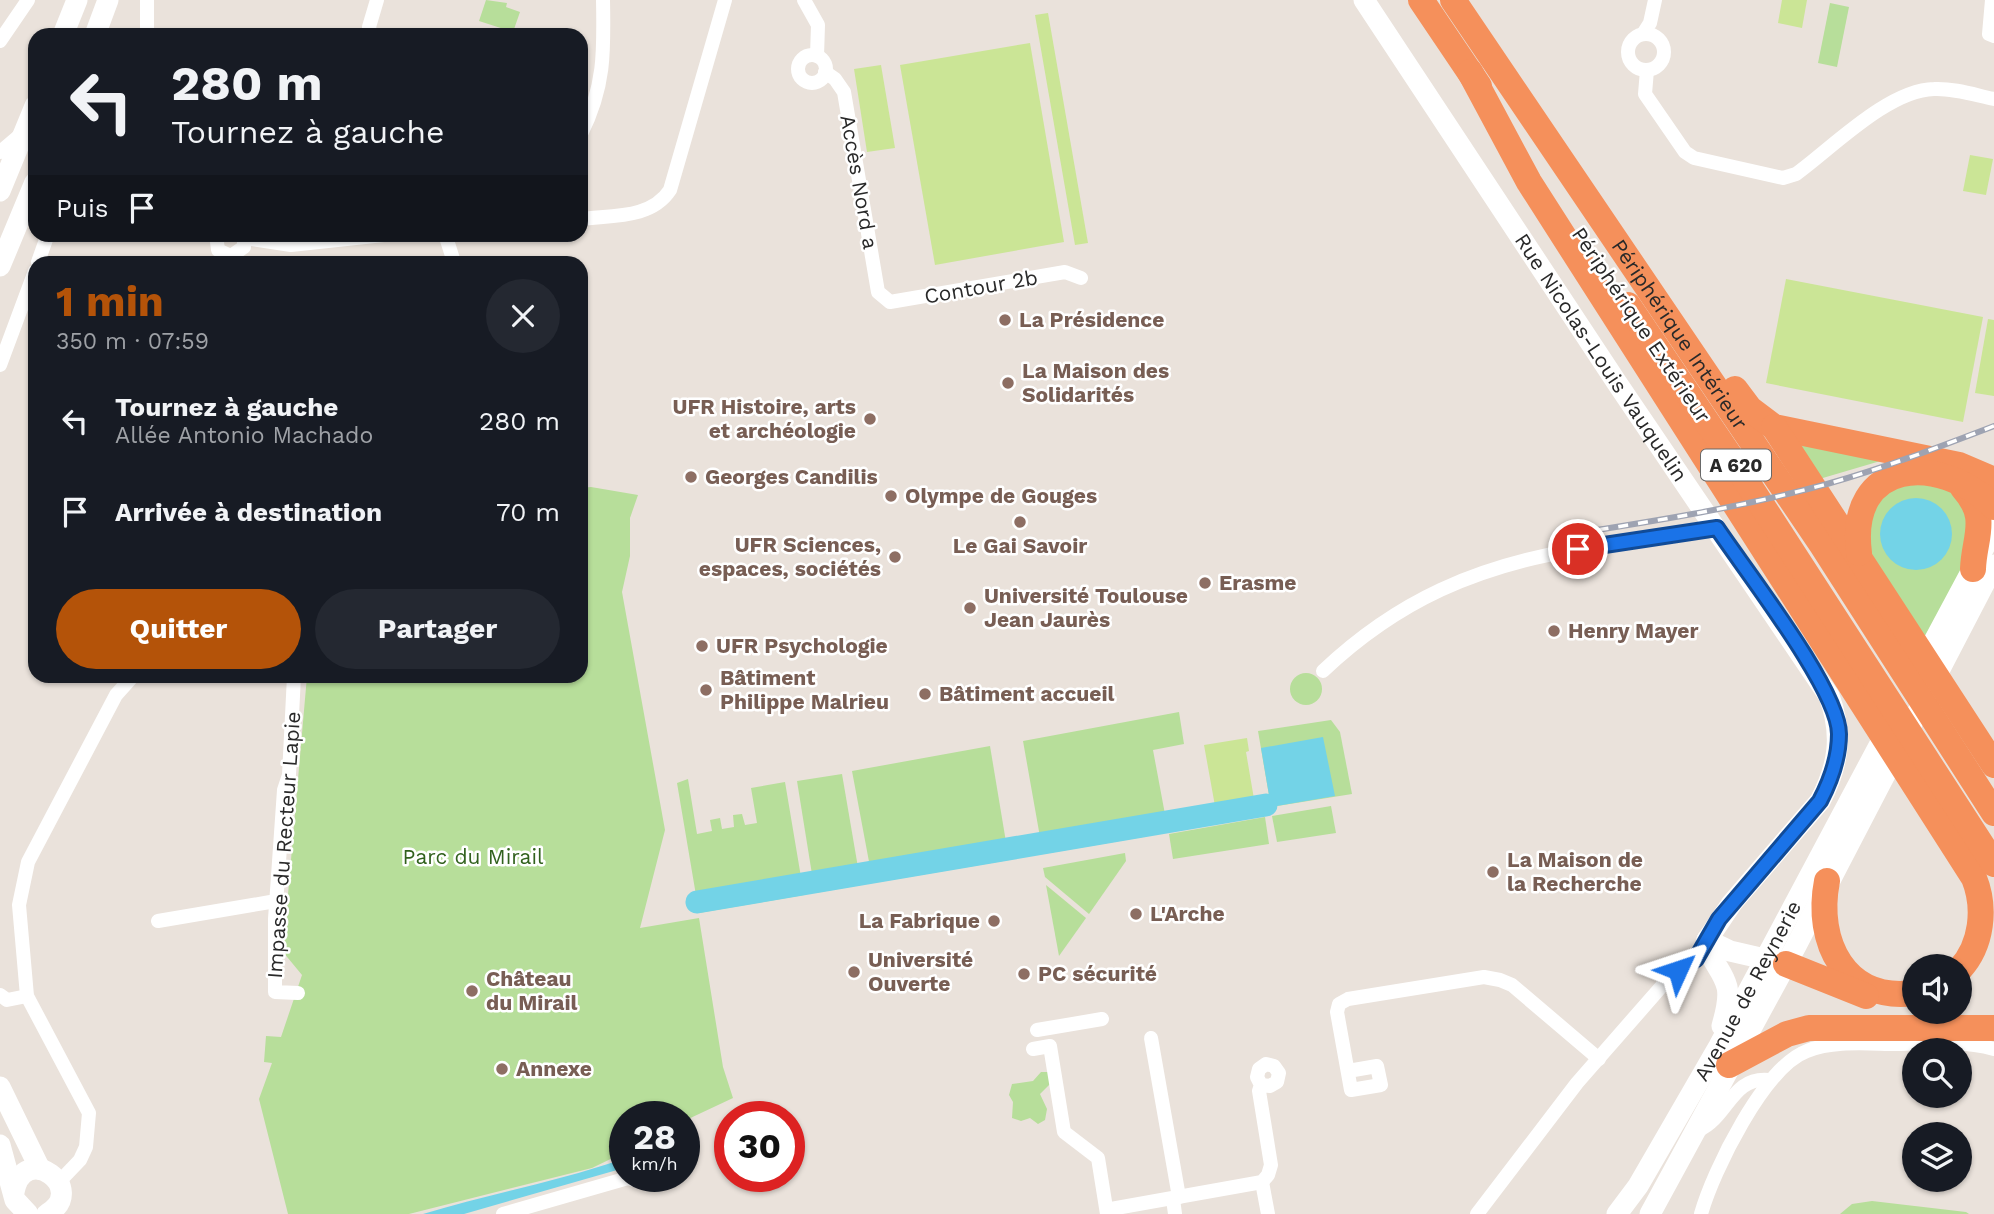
<!DOCTYPE html>
<html lang="fr">
<meta charset="utf-8">
<style>
body{margin:0;font-family:"Work Sans",sans-serif;background:#242831;color:#f1f3f6;height:100vh;display:flex;flex-direction:column;font-size:26px;white-space:nowrap}
*{box-sizing:border-box;margin:0}
p{font-size:23px;color:#9ea1a6}
.icon{flex:none;width:38px;height:38px;fill:none;stroke:currentColor;stroke-width:2;stroke-linecap:round;stroke-linejoin:round}
.map{position:relative;flex:1;overflow:hidden}
.panel{position:absolute;left:28px;top:256px;width:560px;height:427px;display:flex;flex-direction:column;background:#171b24;border-radius:21px;box-shadow:0 2px 5px #0004}
.panel>*{flex:none}
.top-card{position:absolute;left:28px;top:28px;width:560px;height:214px;border-radius:21px;box-shadow:0 2px 5px #0004;background:#171b24;color:#f1f3f6;overflow:hidden}
.buttons{position:absolute;left:1902px;top:954px;display:grid;gap:14px}
.buttons a{display:grid;place-items:center;width:70px;height:70px;border-radius:50%;background:#171b24;box-shadow:0 2px 5px #0004;font-size:35px}
.speed{position:absolute;left:609px;top:1101px;display:flex;gap:14px;font-size:35px;font-weight:700;text-align:center}
.speed>*{display:grid;place-content:center;width:91px;height:91px;border-radius:50%;background:#171b24;box-shadow:0 2px 5px #0004;line-height:1}
.speed small{font-size:18px;font-weight:400}
.speed .limit{border:10px solid #d22;background:#fff;color:#111}
.pin{position:absolute;display:grid;place-items:center;width:60px;height:60px;color:#fff;margin:-30px;border:4px solid #fff;border-radius:50%;box-shadow:0 2px 7px #0007}
.me{position:absolute;width:77px;margin:-38px;rotate:48deg;stroke-linejoin:round;filter:drop-shadow(0 0 5px #0008)}
.turn{display:flex;align-items:center;gap:24px;height:147px;padding:0 28px;font-size:32px}
.turn .icon{width:91px;height:91px;stroke-width:2.5}
.turn b{display:block;font-size:49px;line-height:60px}
.then{display:flex;align-items:center;height:66px;padding:0 28px;background:#0003;gap:14px;font-size:26px}
.round{display:grid;place-items:center;flex:none;width:74px;height:74px;border-radius:37px;background:#242831}
.head{display:flex;align-items:center;justify-content:space-between;height:119px;padding:0 28px}
h1{font-size:42px;font-weight:700;line-height:52px;color:#b45309}
.button{display:flex;gap:14px;margin-top:auto;padding:14px 28px}
.button a{flex:1;height:80px;border-radius:42px;background:#b45309;color:#fff;font-size:28px;font-weight:700;line-height:80px;text-align:center}
.button a+a{background:#242831;color:#f1f3f6}
ul{padding:0;list-style:none}
li{display:flex;align-items:center;gap:21px;height:91px;padding:0 28px}
li div{flex:1}
li b{display:block;font-size:26px}
li em{font-style:normal}
.map>svg:first-child{display:block}
</style>
<div class="map">
<svg width="1994" height="1214" viewBox="0 0 1994 1214">
<rect width="100%" height="100%" fill="#eae2db"/>
<g fill="#b7de9a">
<polygon points="486,0 507,3 506,7 520,12 513,32 479,21"/>
<polygon points="1830,3 1849,7 1837,67 1818,63"/>
<polygon points="1792,437 1894,457 1816,480"/>
<polygon points="1899,481 1950,487 1970,511 1967,562 1924,641 1871,560 1868,509"/>
<polygon points="591,487 638,495 630,518 630,556 622,592 665,830 640,928 699,918 723,1067 733,1098 684,1121 684,1116 625,1116 625,1152 592,1168 409,1214 288,1214 259,1099 272,1063 264,1062 266,1036 281,1037 302,975 283,952 307,676 581,676 581,488"/>
<circle cx="1306" cy="689" r="16"/>
<polygon points="1179,712 1184,744 1153,750 1167,825 1150,828 1143,837 1043,854 1023,741"/>
<polygon points="1331,720 1340,732 1352,794 1271,807 1258,731"/>
<polygon points="990,746 1009,860 873,883 852,771"/>
<polygon points="842,774 861,885 815,893 797,781"/>
<polygon points="688,779 697,834 712,831 710,820 720,818 722,829 734,827 733,815 742,814 745,825 757,823 751,788 785,782 804,895 699,913 677,783"/>
<polygon points="1331,806 1336,833 1277,842 1272,816"/>
<polygon points="1265,817 1269,844 1173,859 1169,834"/>
<polygon points="1125,853 1126,861 1089,914 1045,877 1043,868"/>
<polygon points="1046,885 1086,918 1059,956"/>
<polygon points="1041,1072 1049,1072 1051,1083 1040,1094 1047,1109 1045,1120 1038,1124 1030,1118 1021,1121 1012,1118 1013,1102 1009,1095 1012,1084 1033,1081"/>
<polygon points="1872,1201 1966,1212 1969,1214 1840,1214 1852,1204"/>
</g>
<g fill="#cbe596">
<polygon points="1782,0 1807,0 1802,28 1778,23"/>
<polygon points="1048,13 1088,243 1075,245 1035,15"/>
<polygon points="1030,43 1064,242 935,265 900,65"/>
<polygon points="881,65 895,148 867,152 854,69"/>
<polygon points="1970,155 1993,159 1986,195 1963,191"/>
<polygon points="1786,279 1983,317 1963,422 1766,383"/>
<polygon points="1988,319 1994,320 1994,396 1975,393"/>
<polygon points="1247,738 1249,751 1246,752 1254,799 1215,806 1204,745"/>
</g>
<g fill="#73d3e7">
<circle cx="1916" cy="534" r="36"/>
<polygon points="1323,737 1335,796 1271,807 1261,748"/>
<path d="M 620,1160 L 624,1168 L 464,1214 L 423,1214 C 489,1194 556,1182 620,1160 Z"/>
</g>
<g fill="none" stroke-linecap="round" stroke-linejoin="round">
<polyline stroke="#73d3e7" stroke-width="23" points="697,902 1266,805"/>
<g stroke="#fff" stroke-width="14">
<polyline points="804,0 818,25 817,56"/>
<polyline points="1992,0 1989,34 1994,36"/>
<circle cx="1646" cy="52" r="18"/>
<polyline points="1643,34 1650,23 1655,0"/>
<polyline points="147,35 147,0"/>
<polyline points="371,35 369,27 377,0"/>
<polyline points="0,41 28,0"/>
<circle cx="812" cy="69" r="14"/>
<path d="M 1647,70 L 1645,94 L 1685,152 L 1694,158 L 1783,178 L 1796,174 C 1832,148 1888,90 1934,89 C 1954,88 1975,95 1994,99"/>
<polyline points="825,72 835,79 844,92 878,292 890,302 1065,272 1081,278"/>
<path d="M 581,134 C 605,87 604,51 603,0"/>
<polyline points="0,152 18,137"/>
<path d="M 581,219 C 612,215 651,219 670,190 L 725,0"/>
<polyline points="216,234 218,250 231,256 244,247 244,234"/>
<polyline points="445,234 454,262"/>
<polyline points="245,238 291,245 393,234"/>
<polyline points="38,262 48,234"/>
<polyline points="0,365 35,271"/>
<path d="M 1323,671 C 1398,600 1477,566 1579,549 C 1624,542 1672,539 1717,528"/>
<polyline points="294,676 289,775 284,790 275,919 275,992 298,993"/>
<polyline points="158,921 276,901"/>
<polyline points="0,995 7,1000 27,996"/>
<polyline points="1037,1030 1102,1019"/>
<polyline points="1151,1038 1179,1197"/>
<polyline points="1033,1049 1050,1046 1064,1132 1098,1158 1107,1214"/>
<polyline points="1348,1071 1377,1066 1381,1085 1351,1090 1337,1012 1339,1004 1348,999 1484,977 1500,980 1512,985 1599,1059"/>
<path d="M 1699,1130 C 1728,1117 1732,1076 1769,1080"/>
<polyline points="59,1182 80,1160 86,1147 89,1113 27,996 19,905 28,862 116,695 133,676"/>
<polyline points="1262,1182 1268,1214"/>
<polyline points="1173,1199 1175,1214"/>
<polyline points="503,1214 628,1178 648,1184"/>
<polyline points="1108,1214 1111,1209 1262,1182 1268,1175 1271,1165 1259,1091 1261,1085 1257,1077 1259,1069 1266,1064 1274,1066 1279,1073 1277,1082 1270,1086 1261,1085"/>
<polyline points="1477,1214 1577,1083 1668,979 1696,959 1707,940"/>
<path d="M 1701,1214 C 1713,1171 1764,1067 1807,1051 C 1834,1040 1869,1044 1898,1044 C 1930,1043 1963,1040 1994,1049"/>
</g>
<g stroke="#fff" stroke-width="21">
<path id="s1" d="M 1364,0 L 1617,383 L 1829,696 C 1843,734 1839,765 1820,801 L 1732,903 L 1707,940"/>
<polyline points="63,35 77,0"/>
<polyline points="95,35 108,0"/>
<polyline points="0,191 35,106"/>
<polyline points="0,266 35,182"/>
<polyline points="1918,671 1994,529"/>
<path d="M 1707,940 C 1710,963 1722,968 1727,987 C 1730,1000 1725,1014 1722,1026"/>
<polyline points="1707,940 1730,951 1778,962"/>
<polyline points="0,1087 40,1169"/>
<polyline points="0,1145 15,1200 28,1214"/>
<path d="M 14,1192 C 24,1140 90,1189 47,1214"/>
<path id="s2" d="M 1617,1214 L 1638,1186 L 1719,1046 L 1889,727"/>
<polyline points="1650,1214 1796,946 1994,565"/>
</g>
<g stroke="#f5905b" stroke-width="26">
<polyline points="1421,0 1479,86"/>
<path id="s3" d="M 1453,0 L 1822,545 L 1994,813"/>
<path d="M 1470,72 L 1529,182 L 1974,878 C 1986,908 1982,945 1960,969"/>
<polyline points="1628,305 1734,462 1994,864"/>
<polyline points="1735,389 1750,409 1774,427 1959,465 1994,480"/>
<polyline points="1774,427 1994,765"/>
<path d="M 1963,488 C 1990,518 1974,537 1973,569"/>
<path d="M 1859,553 C 1847,459 1939,452 1994,507"/>
<path d="M 1827,881 C 1815,942 1845,1002 1914,993"/>
<polyline points="1786,964 1866,996"/>
<polyline points="1729,1065 1787,1034 1809,1028 1994,1028"/>
</g>
<g stroke="#9ea3b2" stroke-width="6">
<path id="rail" d="M 1559,536 C 1649,522 1739,508 1827,484 C 1884,468 1939,447 1994,426"/>
</g>
<use href="#rail" stroke="#fff" stroke-width="3.5" stroke-dasharray="10" stroke-linecap="butt"/>
</g>
<g fill="none" stroke-linecap="round" stroke-linejoin="round">
<g stroke="#114b97" stroke-width="18">
<path id="route" d="M 1578,549 L 1717,528 C 1745,570 1839,690 1839,734 C 1839,758 1831,780 1820,801 L 1719,919 L 1696,959 L 1678,970"/>
</g>
<use href="#route" stroke="#1a73e8" stroke-width="12"/>
</g>
<g fill="#8d6e63" stroke="#fff" stroke-width="2.5">
<circle cx="1005" cy="320" r="7"/>
<circle cx="1008" cy="383" r="7"/>
<circle cx="870" cy="419" r="7"/>
<circle cx="691" cy="477" r="7"/>
<circle cx="891" cy="496" r="7"/>
<circle cx="1020" cy="522" r="7"/>
<circle cx="895" cy="557" r="7"/>
<circle cx="1205" cy="583" r="7"/>
<circle cx="970" cy="608" r="7"/>
<circle cx="1554" cy="631" r="7"/>
<circle cx="702" cy="646" r="7"/>
<circle cx="706" cy="690" r="7"/>
<circle cx="925" cy="694" r="7"/>
<circle cx="1493" cy="872" r="7"/>
<circle cx="1136" cy="914" r="7"/>
<circle cx="994" cy="921" r="7"/>
<circle cx="854" cy="972" r="7"/>
<circle cx="1024" cy="974" r="7"/>
<circle cx="472" cy="991" r="7"/>
<circle cx="502" cy="1069" r="7"/>
</g>
<g text-anchor="middle" stroke-width="5" stroke-linejoin="round" paint-order="stroke">
<rect fill="#fff" stroke="#696969" stroke-width="2" x="1701" y="449.5" width="70" height="31" rx="5"/>
<g font-size="19" font-weight="bold" fill="#292929">
<text x="1736" y="472">A 620</text>
</g>
<g font-size="21" fill="#292929" stroke="#fff">
<text transform="translate(859 182) rotate(80)" y="7">Accès Nord a</text>
<text transform="translate(981 287) rotate(-10)" y="7">Contour 2b</text>
<text transform="translate(1641 325) rotate(56)" y="7">Périphérique Extérieur</text>
<text dy="7" stroke="none"><textPath href="#s3" startOffset="404">Périphérique Intérieur</textPath></text>
<text dy="7" stroke="none"><textPath href="#s1" startOffset="429">Rue Nicolas-Louis Vauquelin</textPath></text>
<text transform="translate(284 845) rotate(-86)" y="7">Impasse du Recteur Lapie</text>
<text dy="7" stroke="none"><textPath href="#s2" startOffset="259">Avenue de Reynerie</textPath></text>
</g>
<g font-size="21" font-weight="bold" fill="#785e54" stroke="#fff" text-anchor="start">
<text x="1019" y="327">La Présidence</text>
<text x="1022" y="378">La Maison des<tspan x="1022" dy="24">Solidarités</tspan></text>
<text x="856" y="414" text-anchor="end">UFR Histoire, arts<tspan x="856" dy="24">et archéologie</tspan></text>
<text x="705" y="484">Georges Candilis</text>
<text x="905" y="503">Olympe de Gouges</text>
<text x="881" y="552" text-anchor="end">UFR Sciences,<tspan x="881" dy="24">espaces, sociétés</tspan></text>
<text x="1020" y="553" text-anchor="middle">Le Gai Savoir</text>
<text x="1219" y="590">Erasme</text>
<text x="984" y="603">Université Toulouse<tspan x="984" dy="24">Jean Jaurès</tspan></text>
<text x="1568" y="638">Henry Mayer</text>
<text x="716" y="653">UFR Psychologie</text>
<text x="720" y="685">Bâtiment<tspan x="720" dy="24">Philippe Malrieu</tspan></text>
<text x="939" y="701">Bâtiment accueil</text>
<text x="1507" y="867">La Maison de<tspan x="1507" dy="24">la Recherche</tspan></text>
<text x="1150" y="921">L'Arche</text>
<text x="980" y="928" text-anchor="end">La Fabrique</text>
<text x="868" y="967">Université<tspan x="868" dy="24">Ouverte</tspan></text>
<text x="1038" y="981">PC sécurité</text>
<text x="486" y="986">Château<tspan x="486" dy="24">du Mirail</tspan></text>
<text x="516" y="1076">Annexe</text>
</g>
<g font-size="21" fill="#31611d" stroke="#fff">
<text x="473" y="864">Parc du Mirail</text>
</g>
</g>
</svg>
<div class="buttons">
<a><svg class="icon" aria-label="sound" viewBox="0 0 24 24"><path d="M4 9h4l5-4v14l-5-4H4zM17 9q2 3 0 6"/></svg></a>
<a><svg class="icon" aria-label="search" viewBox="0 0 24 24"><circle cx="10" cy="10" r="6"/><path d="M15 15l6 6"/></svg></a>
<a><svg class="icon" aria-label="layers" viewBox="0 0 24 24"><path d="M12 4l9 5-9 5-9-5zM3 14l9 5 9-5"/></svg></a>
</div>
<div class="speed"><div>28<small>km/h</small></div><div class="limit">30</div></div>
<div class="pin" style="left:1578px;top:549px;background:#d93025"><svg class="icon" aria-label="arrive" viewBox="0 0 24 24"><path d="M6 21V4h12l-3 4 3 4H6"/></svg></div>
<svg class="me" style="left:1678px;top:970px" viewBox="-20 -20 40 40"><path d="M0-17L14 15 0 8-14 15z" fill="#1a73e8" stroke="#fff" stroke-width="4"/></svg>
<div class="top-card">
<div class="turn"><svg class="icon" aria-label="left" viewBox="0 0 24 24"><path d="M17 20v-9H6M10 6l-5 5 5 5"/></svg><div><b>280 m</b>Tournez à gauche</div></div>
<div class="then">Puis<svg class="icon" aria-label="arrive" viewBox="0 0 24 24"><path d="M6 21V4h12l-3 4 3 4H6"/></svg></div>
</div>
<section class="panel">
<div class="head"><div><h1>1 min</h1><p>350 m · 07:59</p></div><a class="round"><svg class="icon" aria-label="close" viewBox="0 0 24 24"><path d="M6 6l12 12M18 6L6 18"/></svg></a></div>
<ul>
<li><svg class="icon" aria-label="left" viewBox="0 0 24 24"><path d="M17 20v-9H6M10 6l-5 5 5 5"/></svg><div><b>Tournez à gauche</b><p>Allée Antonio Machado</p></div><em>280 m</em></li>
<li><svg class="icon" aria-label="arrive" viewBox="0 0 24 24"><path d="M6 21V4h12l-3 4 3 4H6"/></svg><div><b>Arrivée à destination</b></div><em>70 m</em></li>
</ul>
<div class="button"><a>Quitter</a><a>Partager</a></div>
</section>
</div>
